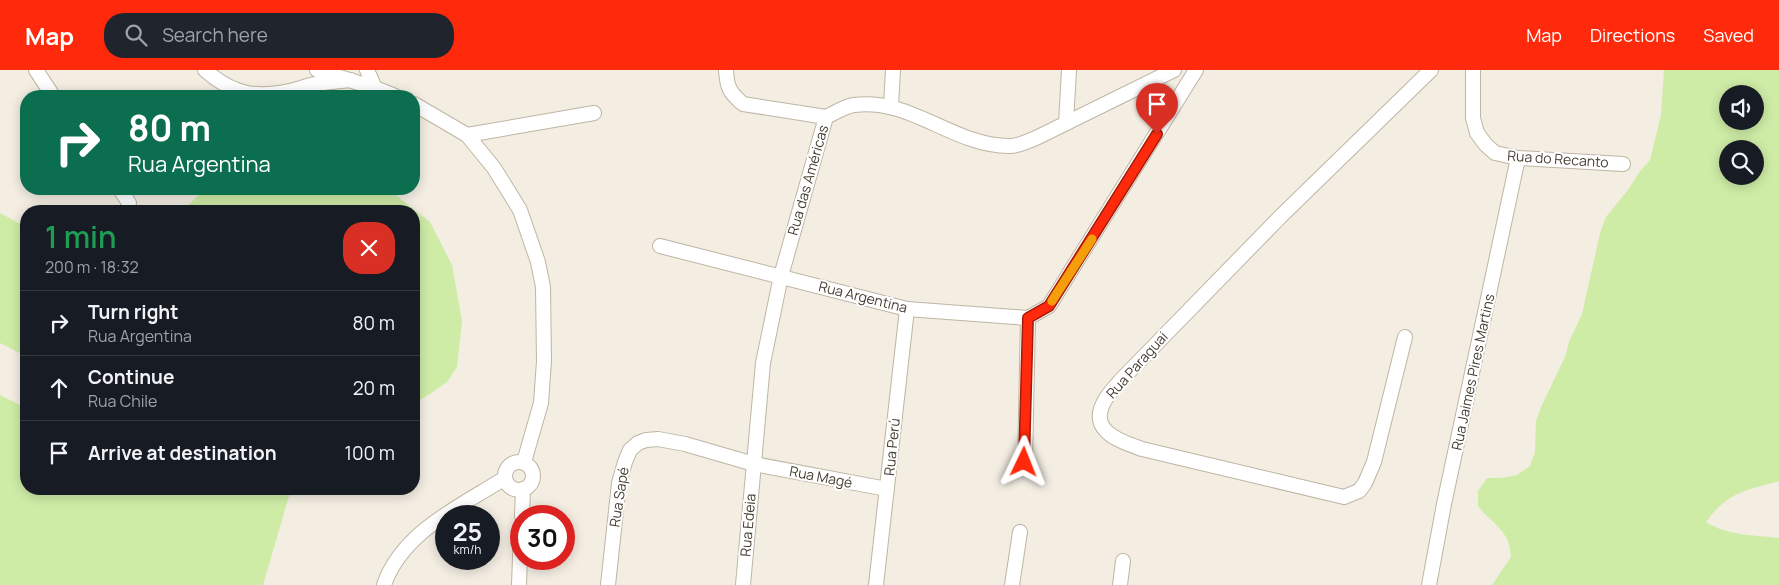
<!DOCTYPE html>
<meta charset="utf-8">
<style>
body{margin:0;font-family:Manrope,sans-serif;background:#20242c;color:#f1f3f6;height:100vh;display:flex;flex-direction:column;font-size:19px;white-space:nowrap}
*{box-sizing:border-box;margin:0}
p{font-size:16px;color:#9ea1a6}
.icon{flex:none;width:28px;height:28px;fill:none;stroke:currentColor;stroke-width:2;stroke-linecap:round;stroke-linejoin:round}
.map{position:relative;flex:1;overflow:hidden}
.panel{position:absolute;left:20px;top:135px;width:400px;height:290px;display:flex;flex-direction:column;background:#171b24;border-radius:20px;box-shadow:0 2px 12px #0003}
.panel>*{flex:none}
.banner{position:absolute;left:20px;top:20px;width:400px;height:105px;border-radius:20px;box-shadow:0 2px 12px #0003;background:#0b6e4f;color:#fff;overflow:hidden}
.tools{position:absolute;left:1719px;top:15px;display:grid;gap:10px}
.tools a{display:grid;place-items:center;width:45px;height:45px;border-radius:50%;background:#171b24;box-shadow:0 2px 12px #0003;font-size:25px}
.speed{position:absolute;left:435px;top:435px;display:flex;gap:10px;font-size:25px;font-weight:700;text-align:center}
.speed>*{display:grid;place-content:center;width:65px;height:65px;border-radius:50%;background:#171b24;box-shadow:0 2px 12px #0003;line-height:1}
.speed small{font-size:12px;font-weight:400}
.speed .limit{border:8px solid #d22;background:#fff;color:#111}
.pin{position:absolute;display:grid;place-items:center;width:42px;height:42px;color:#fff;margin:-51px -21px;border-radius:50% 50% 50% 0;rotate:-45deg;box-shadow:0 0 5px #0007}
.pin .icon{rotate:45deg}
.me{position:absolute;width:55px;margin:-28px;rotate:2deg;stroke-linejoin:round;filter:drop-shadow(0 0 4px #0008)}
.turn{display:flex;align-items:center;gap:18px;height:105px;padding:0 25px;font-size:22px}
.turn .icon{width:65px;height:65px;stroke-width:2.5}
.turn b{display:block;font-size:35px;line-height:42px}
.round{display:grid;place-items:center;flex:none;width:52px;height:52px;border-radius:20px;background:#20242c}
.head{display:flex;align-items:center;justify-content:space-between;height:85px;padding:0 25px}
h1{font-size:30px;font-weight:600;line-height:38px;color:#1e9e55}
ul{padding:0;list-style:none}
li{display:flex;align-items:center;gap:15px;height:65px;padding:0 25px;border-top:1px solid #363941}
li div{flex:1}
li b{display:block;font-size:19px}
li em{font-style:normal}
header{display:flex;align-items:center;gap:30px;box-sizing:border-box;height:70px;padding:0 25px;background:#ff2a0c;color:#fff}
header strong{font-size:24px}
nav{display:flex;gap:28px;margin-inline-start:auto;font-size:18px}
.search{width:350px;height:45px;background:#20242c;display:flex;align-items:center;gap:12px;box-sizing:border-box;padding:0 18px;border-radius:20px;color:#9ea1a6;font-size:19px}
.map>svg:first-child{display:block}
</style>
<header>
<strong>Map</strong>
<div class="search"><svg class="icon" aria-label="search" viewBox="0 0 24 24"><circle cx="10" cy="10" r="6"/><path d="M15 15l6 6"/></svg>Search here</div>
<nav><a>Map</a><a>Directions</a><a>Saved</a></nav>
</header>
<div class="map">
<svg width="1779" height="515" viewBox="0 0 1779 515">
<rect width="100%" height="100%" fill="#f3ede2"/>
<g fill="#ceeca6" fill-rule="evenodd">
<path d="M 1664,0 L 1779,0 L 1779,411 C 1745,421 1729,421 1706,452 C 1728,466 1754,465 1779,468 L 1779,515 L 1492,515 L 1511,487 C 1510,482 1510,476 1508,471 C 1502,457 1487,448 1478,436 L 1478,421 L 1487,408 L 1501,408 L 1517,405 L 1530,396 L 1535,382 L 1536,351 L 1541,337 L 1565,287 L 1569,272 L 1582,244 L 1600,163 L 1606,147 L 1628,120 L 1640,101 L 1650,90 L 1661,45 ZM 1728,24 L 1755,24 L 1755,51 L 1728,51 ZM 1728,79 L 1755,79 L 1755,106 L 1728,106 Z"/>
<polygon points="205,119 388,119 430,152 452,195 462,251 457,297 447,312 430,324 414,333 414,141 182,141"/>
<polygon points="0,143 26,157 26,286 0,273"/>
<polygon points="0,325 26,338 26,419 295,419 289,426 263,515 0,515"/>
</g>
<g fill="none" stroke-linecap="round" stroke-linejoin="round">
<g stroke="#bfb5a4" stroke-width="16">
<g id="street">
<polyline points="36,0 53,26"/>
<path d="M 205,0 C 233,25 258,29 294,20 C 301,18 309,15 316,14 C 328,12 339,11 351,10"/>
<polyline points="317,0 375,18 395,26"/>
<polyline points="367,0 375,18"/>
<path d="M 726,0 C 727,17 729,22 743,34 L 826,47"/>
<polyline points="1473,0 1473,48 1477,63 1486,75 1495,83 1518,88 1623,94"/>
<polyline points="414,34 467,65 494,98 520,140 538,192 543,217 544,291 541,333 524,392"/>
<polyline points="891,36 893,0"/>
<polyline points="1066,53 1069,0"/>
<polyline points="467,65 594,43"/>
<polyline points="120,119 129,133"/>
<polyline points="660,176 907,239 1028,248 1049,236 1196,0"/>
<path d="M 1405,267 L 1374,392 L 1365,413 L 1359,421 L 1344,427 L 1142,379 C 1120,371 1087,361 1105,330 C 1109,323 1115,317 1120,311 L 1280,147 L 1431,0"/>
<polyline points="1025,392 1028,248"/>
<circle cx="519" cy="406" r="14"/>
<polyline points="522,446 523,419"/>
<path d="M 384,515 C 402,462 461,436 505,408"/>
<polyline points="519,515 521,459"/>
<polyline points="608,515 619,413 625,392 630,380 638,373 646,370 658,369 685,374 754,394 887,419"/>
<path d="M 743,515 L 763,293 L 781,206 L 826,47 C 835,43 845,36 854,35 C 910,27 955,77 1010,76 C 1019,76 1028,71 1036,68 L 1174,0"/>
<polyline points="876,515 907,239"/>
<polyline points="1012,515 1020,462"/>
<polyline points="1120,515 1123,491"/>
<polyline points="1429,515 1444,434 1518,88"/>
</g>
</g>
<use href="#street" stroke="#fff" stroke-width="14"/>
</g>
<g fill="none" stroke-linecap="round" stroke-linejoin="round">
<g stroke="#a61b08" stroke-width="12">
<polyline id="route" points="1024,392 1028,248 1049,236 1157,64"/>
</g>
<use href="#route" stroke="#ff2a0c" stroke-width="9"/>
<polyline stroke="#f59e0b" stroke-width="9" points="1052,231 1092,169"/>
</g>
<g text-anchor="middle" stroke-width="4" stroke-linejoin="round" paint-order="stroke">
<g font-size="14" fill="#453d32" stroke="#fff">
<text transform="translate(1558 89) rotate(4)" y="5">Rua do Recanto</text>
<text transform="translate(808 110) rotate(-74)" y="5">Rua das Américas</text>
<text transform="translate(863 227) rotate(14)" y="5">Rua Argentina</text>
<text transform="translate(1137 295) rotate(-48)" y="5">Rua Paraguai</text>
<text transform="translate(1473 302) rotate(-78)" y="5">Rua Jaimes Pires Martins</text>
<text transform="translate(892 377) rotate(-84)" y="5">Rua Perú</text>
<text transform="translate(821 407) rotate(11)" y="5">Rua Magé</text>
<text transform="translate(619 427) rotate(-81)" y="5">Rua Sapé</text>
<text transform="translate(748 455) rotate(-85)" y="5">Rua Edeia</text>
</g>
</g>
</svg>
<div class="tools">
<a><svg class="icon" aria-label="sound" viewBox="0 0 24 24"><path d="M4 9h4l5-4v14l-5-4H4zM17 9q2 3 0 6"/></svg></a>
<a><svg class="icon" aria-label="search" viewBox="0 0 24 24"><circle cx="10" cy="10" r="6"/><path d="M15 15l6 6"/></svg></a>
</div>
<div class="speed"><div>25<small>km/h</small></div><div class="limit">30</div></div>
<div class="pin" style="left:1157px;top:64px;background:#d93025"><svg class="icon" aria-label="arrive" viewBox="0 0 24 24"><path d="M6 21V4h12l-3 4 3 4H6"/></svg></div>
<svg class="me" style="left:1024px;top:392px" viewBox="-20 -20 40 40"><path d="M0-17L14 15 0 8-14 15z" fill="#ff2a0c" stroke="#fff" stroke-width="4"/></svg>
<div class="banner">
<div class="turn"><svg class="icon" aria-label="right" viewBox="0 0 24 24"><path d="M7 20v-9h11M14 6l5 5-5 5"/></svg><div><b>80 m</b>Rua Argentina</div></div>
</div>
<section class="panel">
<div class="head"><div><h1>1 min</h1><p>200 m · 18:32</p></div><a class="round" style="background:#d93025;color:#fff"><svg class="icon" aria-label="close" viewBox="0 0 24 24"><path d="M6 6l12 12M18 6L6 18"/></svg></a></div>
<ul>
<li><svg class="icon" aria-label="right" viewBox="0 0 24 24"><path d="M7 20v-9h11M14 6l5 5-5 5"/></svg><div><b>Turn right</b><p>Rua Argentina</p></div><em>80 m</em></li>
<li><svg class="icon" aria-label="ahead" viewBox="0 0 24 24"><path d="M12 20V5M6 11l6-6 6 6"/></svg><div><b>Continue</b><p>Rua Chile</p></div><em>20 m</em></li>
<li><svg class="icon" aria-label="arrive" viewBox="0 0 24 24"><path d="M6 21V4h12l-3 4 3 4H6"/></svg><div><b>Arrive at destination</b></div><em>100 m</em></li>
</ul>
</section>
</div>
